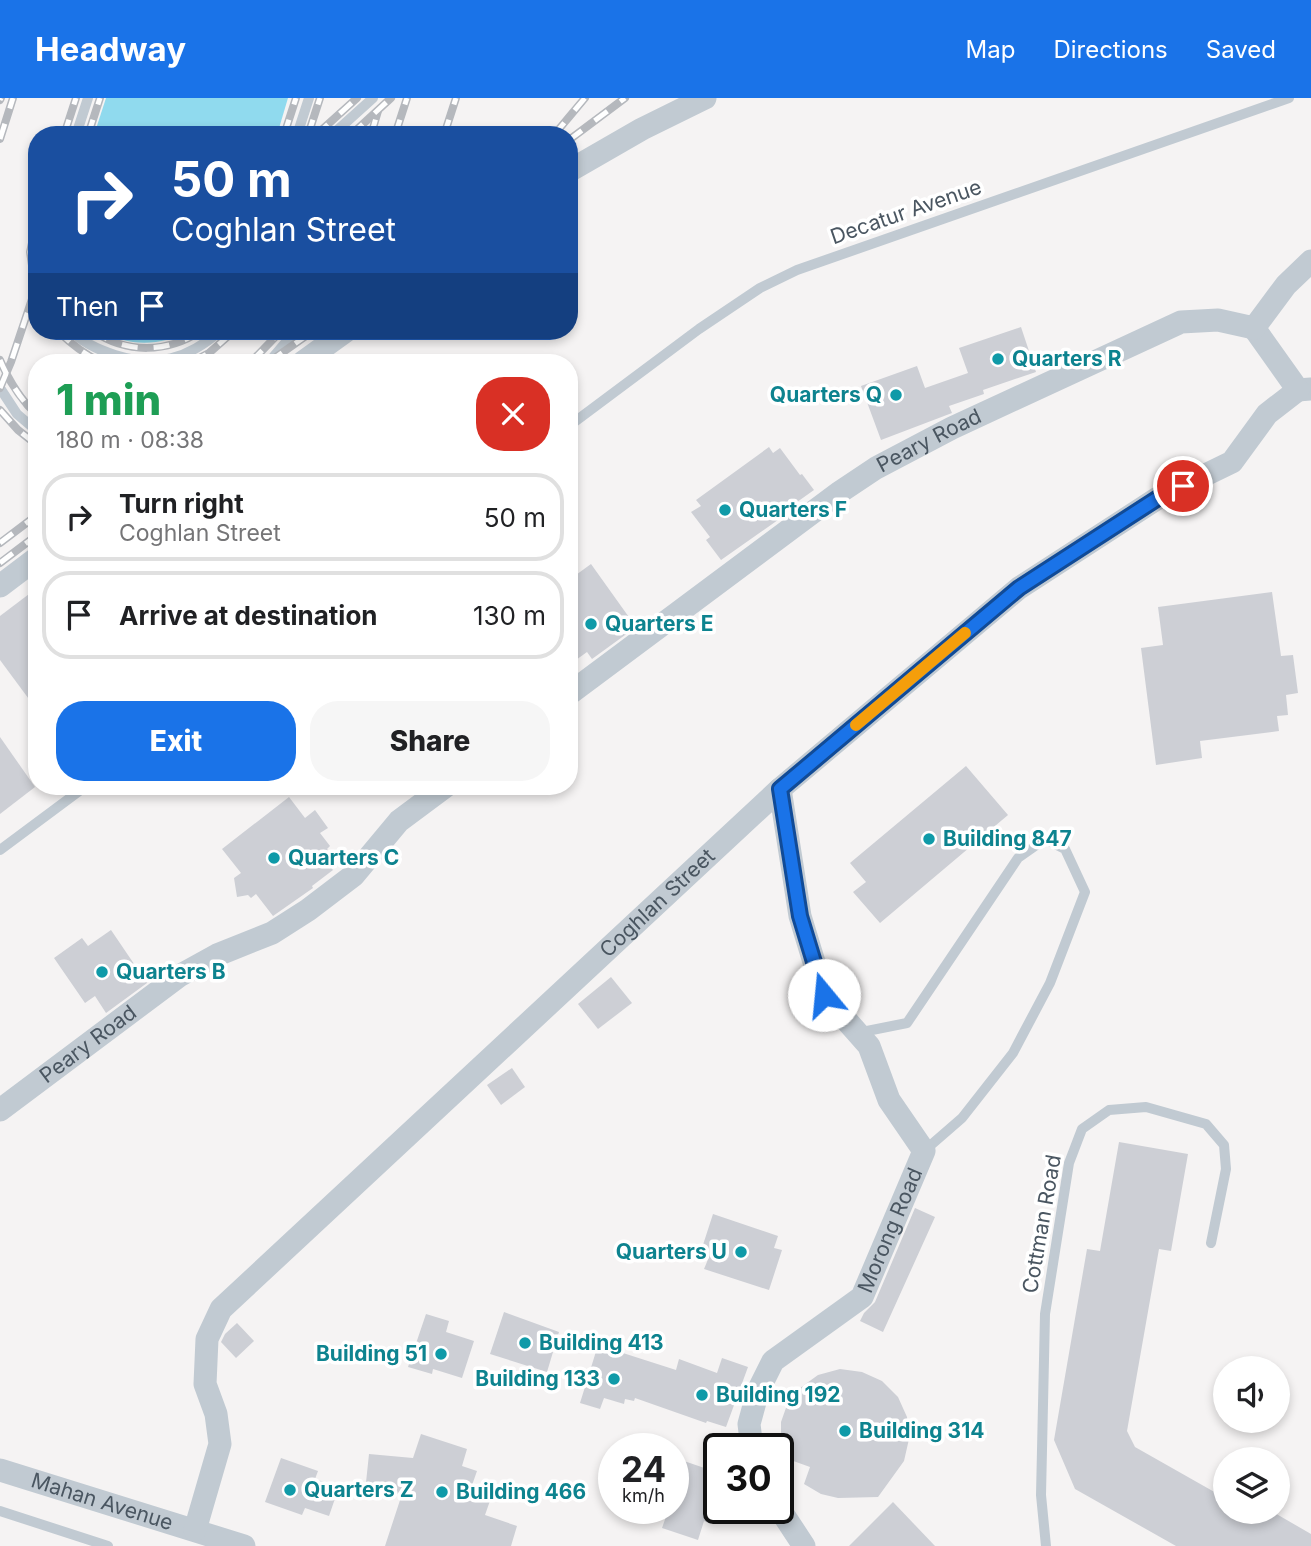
<!DOCTYPE html>
<meta charset="utf-8">
<style>
body{margin:0;font-family:Inter,sans-serif;background:#f6f6f6;color:#202124;height:100vh;display:flex;flex-direction:column;font-size:26px;white-space:nowrap}
*{box-sizing:border-box;margin:0}
p{font-size:23px;color:#757577}
.icon{flex:none;width:38px;height:38px;fill:none;stroke:currentColor;stroke-width:2;stroke-linecap:round;stroke-linejoin:round}
.map{position:relative;flex:1;overflow:hidden}
.side{position:absolute;left:28px;top:256px;width:550px;height:441px;display:flex;flex-direction:column;background:#fff;border-radius:28px;box-shadow:0 4px 10px #0003}
.side>*{flex:none}
.hud{position:absolute;left:28px;top:28px;width:550px;height:214px;border-radius:28px;box-shadow:0 4px 10px #0003;background:#1a4fa0;color:#fff;overflow:hidden}
.fabs{position:absolute;left:1213px;top:1258px;display:grid;gap:14px}
.fabs a{display:grid;place-items:center;width:77px;height:77px;border-radius:50%;background:#fff;box-shadow:0 4px 10px #0003;font-size:35px}
.speed{position:absolute;left:598px;top:1335px;display:flex;gap:14px;font-size:35px;font-weight:700;text-align:center}
.speed>*{display:grid;place-content:center;width:91px;height:91px;border-radius:50%;background:#fff;box-shadow:0 4px 10px #0003;line-height:1}
.speed small{font-size:18px;font-weight:400}
.speed .limit{border:4px solid #111;border-radius:10px;background:#fff;color:#111}
.pin{position:absolute;display:grid;place-items:center;width:60px;height:60px;color:#fff;margin:-30px;border:4px solid #fff;border-radius:50%;box-shadow:0 2px 7px #0007}
.me{position:absolute;width:77px;margin:-38px;rotate:343deg;stroke-linejoin:round;filter:drop-shadow(0 0 5px #0008)}
.turn{display:flex;align-items:center;gap:24px;height:147px;padding:0 28px;font-size:32px}
.turn .icon{width:91px;height:91px;stroke-width:2.5}
.turn b{display:block;font-size:49px;line-height:60px}
.then{display:flex;align-items:center;height:66px;padding:0 28px;background:#0003;gap:14px;font-size:26px}
.round{display:grid;place-items:center;flex:none;width:74px;height:74px;border-radius:28px;background:#f6f6f6}
.summary{display:flex;align-items:center;justify-content:space-between;height:119px;padding:0 28px}
h1{font-size:42px;font-weight:800;line-height:52px;color:#1e9e55}
.button{display:flex;gap:14px;margin-top:auto;padding:14px 28px}
.button a{flex:1;height:80px;border-radius:28px;background:#1a73e8;color:#fff;font-size:28px;font-weight:800;line-height:80px;text-align:center}
.button a+a{background:#f6f6f6;color:#202124}
ul{padding:0;list-style:none}
li{display:flex;align-items:center;gap:21px;height:88px;margin:0 14px 10px;padding:0 14px;border:4px solid #e0e0e0;border-radius:28px}
li div{flex:1}
li b{display:block;font-size:26px}
li em{font-style:normal}
header{display:flex;align-items:center;gap:42px;box-sizing:border-box;height:98px;padding:0 35px;background:#1a73e8;color:#fff}
header strong{font-size:33px}
nav{display:flex;gap:38px;margin-inline-start:auto;font-size:24px}
.map>svg:first-child{display:block}
</style>
<header>
<strong>Headway</strong>
<nav><a>Map</a><a>Directions</a><a>Saved</a></nav>
</header>
<div class="map">
<svg width="1311" height="1448" viewBox="0 0 1311 1448">
<rect width="100%" height="100%" fill="#f5f3f3"/>
<g fill="#90daee">
<polygon points="106,0 288,0 277,37 94,37"/>
<path d="M 102,233 L 188,233 C 163,248 127,249 102,233 Z"/>
</g>
<g fill="#cdcfd5">
<polygon points="1021,229 1036,274 983,292 984,296 949,308 952,315 881,342 861,288 917,268 925,290 968,275 959,250"/>
<polygon points="769,349 773,355 780,350 800,377 802,376 814,392 783,414 785,417 721,462 706,442 710,439 691,414 701,408 696,402"/>
<polygon points="591,466 636,529 592,561 587,554 569,567 569,482"/>
<polygon points="37,490 37,612 0,562 0,518"/>
<polygon points="1272,494 1281,558 1293,557 1298,595 1286,597 1288,617 1277,618 1279,633 1200,643 1202,660 1156,667 1141,550 1163,547 1158,509"/>
<polygon points="0,639 35,689 0,716"/>
<polygon points="966,668 1008,717 880,825 853,794 866,784 850,765"/>
<polygon points="289,699 305,720 315,712 328,730 320,735 330,748 327,751 328,752 321,758 333,772 312,788 313,790 273,818 256,796 251,800 248,797 237,799 234,780 241,775 222,751"/>
<polygon points="111,832 147,885 106,915 95,898 85,905 54,860 82,840 88,848"/>
<polygon points="611,879 632,905 598,931 578,906"/>
<polygon points="512,970 525,989 501,1007 487,987"/>
<polygon points="1119,1044 1188,1056 1171,1153 1159,1151 1127,1333 1135,1349 1225,1400 1225,1414 1273,1414 1311,1436 1311,1448 1176,1448 1075,1391 1054,1342 1087,1151 1100,1153"/>
<polygon points="915,1110 935,1119 883,1234 860,1223 864,1215 875,1204"/>
<polygon points="713,1116 778,1138 774,1150 782,1152 769,1192 704,1171 709,1159 700,1156"/>
<polygon points="504,1214 559,1234 547,1274 490,1256"/>
<polygon points="426,1216 449,1223 446,1234 474,1243 462,1280 433,1271 432,1276 408,1269"/>
<polygon points="237,1225 254,1243 236,1260 221,1244 225,1236"/>
<polygon points="598,1247 676,1272 679,1261 717,1275 722,1260 748,1269 726,1329 707,1323 706,1325 635,1300 634,1303 625,1301 624,1306 604,1300 600,1311 580,1305"/>
<polygon points="840,1271 862,1274 882,1283 898,1299 907,1319 909,1341 904,1363 878,1399 838,1400 821,1396 804,1386 810,1369 785,1360 781,1342 781,1324 787,1307 800,1290 818,1277"/>
<polygon points="421,1336 467,1351 462,1368 477,1373 471,1390 492,1397 485,1417 517,1428 511,1448 385,1448 402,1396 365,1394 369,1356 413,1360"/>
<polygon points="281,1360 318,1373 315,1381 339,1389 329,1418 305,1410 302,1417 265,1404"/>
<polygon points="684,1363 719,1375 719,1401 711,1426 704,1423 698,1442 662,1430 669,1410 674,1410 674,1371 681,1374"/>
<polygon points="893,1404 935,1448 849,1448"/>
</g>
<g fill="none" stroke-linecap="round" stroke-linejoin="round">
<g stroke="#c1cad2" stroke-width="10">
<polyline points="76,37 88,0"/>
<polyline points="297,37 309,0"/>
<polyline points="332,37 373,0"/>
<path d="M 72,233 C 83,245 99,252 115,257 C 156,270 188,261 220,233"/>
<polyline points="269,264 292,237"/>
<polyline points="0,290 17,316 37,333"/>
<polyline points="569,328 699,231 760,190 797,172 1289,0"/>
<polyline points="0,752 86,688"/>
<polyline points="857,935 907,925 1018,760 1045,741 1065,751 1085,794 1050,885 1013,955 962,1020 924,1053"/>
<polyline points="0,1413 108,1448"/>
<polyline points="1046,1448 1041,1397 1045,1216 1069,1065 1082,1031 1109,1012 1146,1009 1206,1026 1224,1047 1226,1071 1211,1145"/>
</g>
<g stroke="#c1cad2" stroke-width="23">
<polyline points="569,73 642,31 705,0"/>
<polyline points="1254,230 1298,292 1311,291"/>
<polyline points="303,264 346,233"/>
<polyline points="0,488 37,460"/>
<path id="s1" d="M 569,596 L 840,394 L 876,370 L 952,330 L 1181,224 L 1218,222 L 1254,230 L 1286,187 L 1311,163"/>
<path id="s2" d="M 0,1012 L 179,878 L 217,857 L 272,835 L 308,812 L 354,777 L 399,723 L 446,688"/>
<path id="s3" d="M 752,1351 L 749,1326 L 758,1293 L 773,1263 L 862,1199 L 924,1053 L 889,1002 L 869,948 L 824,897 L 800,818 L 780,691"/>
<path id="s4" d="M 0,1372 L 244,1448"/>
<polyline points="779,1410 804,1448"/>
<path id="s5" d="M 195,1432 L 220,1346 L 216,1316 L 205,1286 L 207,1241 L 221,1211 L 780,691 L 1019,490 L 1158,400 L 1232,364 L 1267,316 L 1298,292"/>
</g>
<g stroke="#b5b8bd" stroke-width="8">
<g id="rail">
<polyline points="0,2 1,0"/>
<polyline points="64,37 76,0"/>
<polyline points="88,37 100,0"/>
<polyline points="284,37 296,0"/>
<polyline points="308,37 320,0"/>
<polyline points="316,37 357,0"/>
<polyline points="351,37 391,0"/>
<polyline points="371,37 378,13"/>
<polyline points="395,37 407,0"/>
<polyline points="444,37 456,0"/>
<polyline points="554,37 585,0"/>
<polyline points="0,41 13,0"/>
<polyline points="569,42 625,0"/>
<polyline points="36,194 30,154 37,122"/>
<path d="M 58,233 C 71,246 84,256 101,264"/>
<path d="M 93,233 C 127,256 167,255 201,233"/>
<path d="M 0,262 C 9,283 20,301 37,317"/>
<polyline points="192,264 209,255 234,233"/>
<polyline points="251,264 281,233"/>
<polyline points="269,264 313,233"/>
<polyline points="0,290 11,264 37,186"/>
<polyline points="0,312 18,332 37,347"/>
<polyline points="0,445 37,417"/>
<polyline points="0,465 37,437"/>
</g>
</g>
<use href="#rail" stroke="#fff" stroke-width="5" stroke-dasharray="16" stroke-linecap="butt"/>
</g>
<g fill="none" stroke-linecap="round" stroke-linejoin="round">
<g stroke="#114b97" stroke-width="18">
<polyline id="route" points="824,897 800,818 780,691 1019,490 1158,400 1183,388"/>
</g>
<use href="#route" stroke="#1a73e8" stroke-width="12"/>
<polyline stroke="#f59e0b" stroke-width="12" points="856,627 965,535"/>
</g>
<g fill="#0f9aa8" stroke="#fff" stroke-width="2.5">
<circle cx="998" cy="261" r="7"/>
<circle cx="896" cy="297" r="7"/>
<circle cx="725" cy="412" r="7"/>
<circle cx="591" cy="526" r="7"/>
<circle cx="929" cy="741" r="7"/>
<circle cx="274" cy="760" r="7"/>
<circle cx="102" cy="874" r="7"/>
<circle cx="741" cy="1154" r="7"/>
<circle cx="525" cy="1245" r="7"/>
<circle cx="441" cy="1256" r="7"/>
<circle cx="614" cy="1281" r="7"/>
<circle cx="702" cy="1297" r="7"/>
<circle cx="845" cy="1333" r="7"/>
<circle cx="290" cy="1392" r="7"/>
<circle cx="442" cy="1394" r="7"/>
</g>
<g text-anchor="middle" stroke-width="7" stroke-linejoin="round" paint-order="stroke">
<g font-size="21" fill="#4a5661" stroke="#fff">
<text transform="translate(906 114) rotate(-19)" y="7">Decatur Avenue</text>
<text dy="7" stroke="none"><textPath href="#s1" startOffset="441">Peary Road</textPath></text>
<text dy="7" stroke="none"><textPath href="#s5" startOffset="826">Coghlan Street</textPath></text>
<text dy="7" stroke="none"><textPath href="#s2" startOffset="110">Peary Road</textPath></text>
<text transform="translate(1042 1126) rotate(-80)" y="7">Cottman Road</text>
<text dy="7" stroke="none"><textPath href="#s3" startOffset="275">Morong Road</textPath></text>
<text dy="7" stroke="none"><textPath href="#s4" startOffset="107">Mahan Avenue</textPath></text>
</g>
<g font-size="21" font-weight="bold" fill="#0d838f" stroke="#fff" text-anchor="start">
<text x="1012" y="268">Quarters R</text>
<text x="882" y="304" text-anchor="end">Quarters Q</text>
<text x="739" y="419">Quarters F</text>
<text x="605" y="533">Quarters E</text>
<text x="943" y="748">Building 847</text>
<text x="288" y="767">Quarters C</text>
<text x="116" y="881">Quarters B</text>
<text x="727" y="1161" text-anchor="end">Quarters U</text>
<text x="539" y="1252">Building 413</text>
<text x="427" y="1263" text-anchor="end">Building 51</text>
<text x="600" y="1288" text-anchor="end">Building 133</text>
<text x="716" y="1304">Building 192</text>
<text x="859" y="1340">Building 314</text>
<text x="304" y="1399">Quarters Z</text>
<text x="456" y="1401">Building 466</text>
</g>
</g>
</svg>
<div class="fabs">
<a><svg class="icon" aria-label="sound" viewBox="0 0 24 24"><path d="M4 9h4l5-4v14l-5-4H4zM17 9q2 3 0 6"/></svg></a>
<a><svg class="icon" aria-label="layers" viewBox="0 0 24 24"><path d="M12 4l9 5-9 5-9-5zM3 14l9 5 9-5"/></svg></a>
</div>
<div class="speed"><div>24<small>km/h</small></div><div class="limit">30</div></div>
<div class="pin" style="left:1183px;top:388px;background:#d93025"><svg class="icon" aria-label="arrive" viewBox="0 0 24 24"><path d="M6 21V4h12l-3 4 3 4H6"/></svg></div>
<svg class="me" style="left:824px;top:897px" viewBox="-20 -20 40 40"><circle r="19" fill="#fff"/><path d="M0-13L10 11 0 6-10 11z" fill="#1a73e8"/></svg>
<div class="hud">
<div class="turn"><svg class="icon" aria-label="right" viewBox="0 0 24 24"><path d="M7 20v-9h11M14 6l5 5-5 5"/></svg><div><b>50 m</b>Coghlan Street</div></div>
<div class="then">Then<svg class="icon" aria-label="arrive" viewBox="0 0 24 24"><path d="M6 21V4h12l-3 4 3 4H6"/></svg></div>
</div>
<section class="side">
<div class="summary"><div><h1>1 min</h1><p>180 m · 08:38</p></div><a class="round" style="background:#d93025;color:#fff"><svg class="icon" aria-label="close" viewBox="0 0 24 24"><path d="M6 6l12 12M18 6L6 18"/></svg></a></div>
<ul>
<li><svg class="icon" aria-label="right" viewBox="0 0 24 24"><path d="M7 20v-9h11M14 6l5 5-5 5"/></svg><div><b>Turn right</b><p>Coghlan Street</p></div><em>50 m</em></li>
<li><svg class="icon" aria-label="arrive" viewBox="0 0 24 24"><path d="M6 21V4h12l-3 4 3 4H6"/></svg><div><b>Arrive at destination</b></div><em>130 m</em></li>
</ul>
<div class="button"><a>Exit</a><a>Share</a></div>
</section>
</div>
